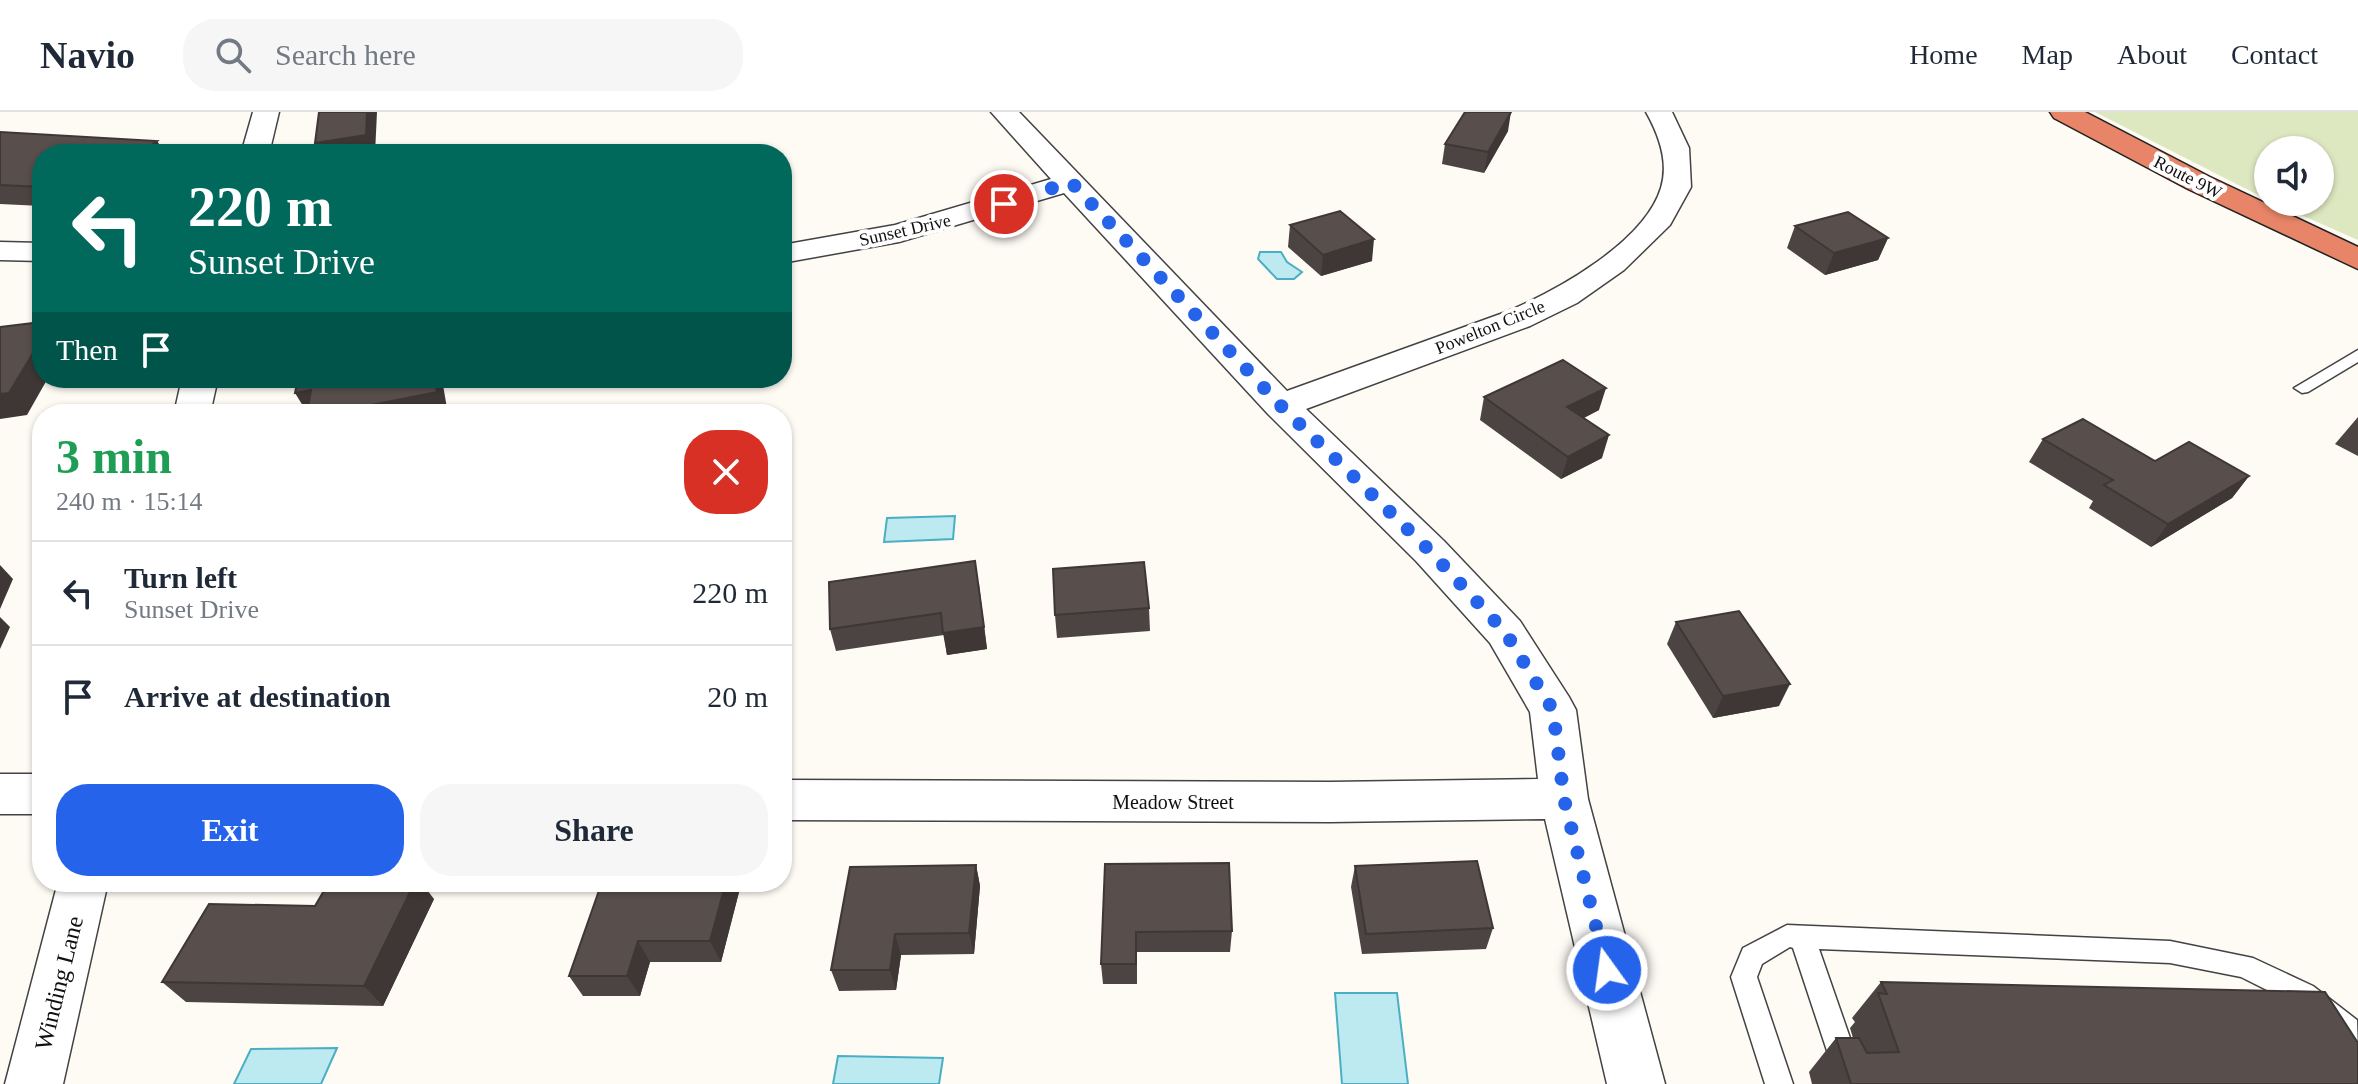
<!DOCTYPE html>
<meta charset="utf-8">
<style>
body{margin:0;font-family:"Times New Roman",serif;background:#f6f6f7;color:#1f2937;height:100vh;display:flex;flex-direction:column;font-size:30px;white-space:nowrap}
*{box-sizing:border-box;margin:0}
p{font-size:26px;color:#747a83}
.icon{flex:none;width:44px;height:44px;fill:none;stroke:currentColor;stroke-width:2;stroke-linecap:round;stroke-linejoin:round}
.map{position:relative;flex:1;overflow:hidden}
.details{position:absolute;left:32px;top:292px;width:760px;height:488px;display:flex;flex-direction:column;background:#fff;border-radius:32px;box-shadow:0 2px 6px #0004}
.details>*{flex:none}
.top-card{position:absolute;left:32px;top:32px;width:760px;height:244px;border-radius:32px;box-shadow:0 2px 6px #0004;background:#00695c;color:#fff;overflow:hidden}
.tools{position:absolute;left:2254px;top:24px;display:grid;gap:16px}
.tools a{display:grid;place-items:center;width:80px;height:80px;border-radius:50%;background:#fff;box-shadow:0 2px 6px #0004;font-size:40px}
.pin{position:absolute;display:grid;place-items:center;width:68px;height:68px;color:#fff;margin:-34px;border:4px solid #fff;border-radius:50%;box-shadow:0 2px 8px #0007}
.me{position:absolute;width:88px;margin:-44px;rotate:346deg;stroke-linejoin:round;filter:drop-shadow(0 0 6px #0008)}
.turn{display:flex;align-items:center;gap:28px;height:168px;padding:0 24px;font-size:36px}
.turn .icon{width:104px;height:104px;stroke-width:2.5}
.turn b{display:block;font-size:56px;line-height:68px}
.then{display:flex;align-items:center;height:76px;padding:0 24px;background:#0003;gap:16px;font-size:30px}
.round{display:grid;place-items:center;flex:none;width:84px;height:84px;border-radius:32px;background:#f6f6f7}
.summary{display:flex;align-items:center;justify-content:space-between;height:136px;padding:0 24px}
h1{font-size:48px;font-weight:700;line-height:60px;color:#1e9e55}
.button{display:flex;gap:16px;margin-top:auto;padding:16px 24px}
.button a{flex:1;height:92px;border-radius:32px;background:#2563eb;color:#fff;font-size:32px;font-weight:700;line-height:92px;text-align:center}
.button a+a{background:#f6f6f7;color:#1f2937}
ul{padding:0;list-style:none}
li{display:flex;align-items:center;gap:24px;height:104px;padding:0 24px;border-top:2px solid #e0e1e3}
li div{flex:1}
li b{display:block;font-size:30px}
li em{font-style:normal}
header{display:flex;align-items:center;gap:48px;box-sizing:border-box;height:112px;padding:0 40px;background:#fff;border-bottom:2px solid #e0e1e3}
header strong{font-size:38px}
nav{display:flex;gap:44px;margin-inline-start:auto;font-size:28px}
.search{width:560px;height:72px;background:#f6f6f7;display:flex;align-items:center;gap:20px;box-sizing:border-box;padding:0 28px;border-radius:32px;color:#747a83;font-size:30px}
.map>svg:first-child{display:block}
</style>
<header>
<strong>Navio</strong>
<div class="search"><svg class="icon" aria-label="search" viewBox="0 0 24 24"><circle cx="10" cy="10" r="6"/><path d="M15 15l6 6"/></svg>Search here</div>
<nav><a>Home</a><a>Map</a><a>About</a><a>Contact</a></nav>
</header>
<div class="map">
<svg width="2358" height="972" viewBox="0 0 2358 972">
<rect width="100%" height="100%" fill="#fefaf4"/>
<polygon fill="#dde7c0" points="2095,0 2358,0 2358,128 2272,90 2320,90 2320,38 2268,38 2268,88"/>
<g fill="#bdeaf1" stroke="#4aafc2" stroke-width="2">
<polygon points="1260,140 1281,140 1287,150 1302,160 1294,167 1277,167 1258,147"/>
<polygon points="955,404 953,427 884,430 887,406"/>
<polygon points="1335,881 1397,881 1408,972 1342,972"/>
<polygon points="337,936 321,972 234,972 251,937"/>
<polygon points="838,944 943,946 939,972 833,972"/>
</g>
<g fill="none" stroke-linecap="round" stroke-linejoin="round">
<g stroke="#434343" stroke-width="3">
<g id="lane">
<polygon points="2358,238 2358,250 2308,280 2302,281 2294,276"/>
<polygon points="1787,813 2170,829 2253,846 2313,874 2357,908 2358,942 2349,938 2339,926 2295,892 2241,865 2170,851 1819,837 1866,972 1838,972 1793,836 1790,835 1762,852 1757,865 1793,972 1765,972 1731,865 1743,836"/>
</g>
</g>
<g stroke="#434343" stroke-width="3">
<g id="street">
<polygon points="253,0 279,0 269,42 241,42"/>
<path d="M 991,0 L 1019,0 L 1287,279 L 1506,200 C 1556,179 1644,131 1661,76 C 1669,50 1659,23 1646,0 L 1672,0 L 1689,36 L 1691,75 L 1670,113 L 1624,158 L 1577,191 L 1530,214 L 1306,297 L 1444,429 L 1520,509 L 1569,585 L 1576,598 L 1588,687 L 1665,972 L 1607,972 L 1545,707 L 1330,710 L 782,708 L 782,668 L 1330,670 L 1538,667 L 1530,600 L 1490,531 L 1416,449 L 1268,302 L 1064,81 L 899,130 L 782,151 L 782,133 L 895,113 L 1051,67 Z"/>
<polygon points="0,130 42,131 42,149 0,148"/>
<polygon points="182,266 218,266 210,302 174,302"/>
<rect x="0" y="662" width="42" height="40"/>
<polygon points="58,770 108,770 63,972 5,972"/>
</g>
</g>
<g stroke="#212121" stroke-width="3">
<polygon id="highway" points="2050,0 2085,0 2210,65 2358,135 2358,157 2188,77 2054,6"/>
</g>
<use href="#lane" fill="#fff" fill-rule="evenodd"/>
<use href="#street" fill="#fff" fill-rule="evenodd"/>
<use href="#highway" fill="#e88568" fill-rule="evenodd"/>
</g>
<g fill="#4c4442">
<polygon points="1508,19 1484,61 1442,52 1445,32"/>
<polygon points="0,20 157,29 165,42 42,42 42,94 0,92"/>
<polygon points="1290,113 1372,149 1321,164 1288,135"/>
<polygon points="1795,114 1888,126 1878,148 1825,163 1787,136"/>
<polygon points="1484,285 1599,298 1584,306 1602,346 1561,367 1480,308"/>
<polygon points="2358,305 2358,344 2335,332"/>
<polygon points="2043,327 2155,349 2249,364 2232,386 2151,435 2089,396 2093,389 2029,350"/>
<polygon points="979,472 987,537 947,543 944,523 836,539 830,517"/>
<polygon points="1149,496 1150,519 1057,526 1055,503"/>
<polygon points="1676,510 1779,594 1713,606 1667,532"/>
<polygon points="1105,752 1232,819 1230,840 1137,840 1137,872 1103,872 1101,852"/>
<polygon points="976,753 980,774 974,842 901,843 896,878 839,879 831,858"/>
<polygon points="1355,754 1493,816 1486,837 1362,842 1351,775"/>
<polygon points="602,770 734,770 739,780 721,850 650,850 640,884 583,884 569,864"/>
<polygon points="434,787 383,894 186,890 162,870 315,794"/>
<polygon points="1881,870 2358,972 1812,972 1809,960 1836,926 1853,926 1850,916 1855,910 1852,906"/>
</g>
<g fill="#3e3736">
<polygon points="367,0 377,0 375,42 321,42 315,31"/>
<polygon points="1511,0 1508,19 1484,61 1488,40"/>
<polygon points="157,29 165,42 139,42"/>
<polygon points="1888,126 1878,148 1825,163 1834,141"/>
<polygon points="1374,127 1372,149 1321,164 1323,143"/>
<polygon points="42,226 42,266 48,266 27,303 0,307 0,282"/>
<polygon points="434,266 439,266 443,273 448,302 326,302"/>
<polygon points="1606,276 1599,298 1561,317 1567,295"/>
<polygon points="311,278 308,302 295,281"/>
<polygon points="1609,323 1602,346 1561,367 1568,345"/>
<polygon points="2249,364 2232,386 2151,435 2168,412"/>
<polygon points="975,449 987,537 947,543 943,521"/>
<polygon points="0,453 13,467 0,497"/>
<polygon points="0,505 10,515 0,537"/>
<polygon points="1790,572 1779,594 1713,606 1723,584"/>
<polygon points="976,753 980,774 974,842 969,821"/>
<polygon points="415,770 421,770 434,787 383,894 364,874"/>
<polygon points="726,770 734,770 739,780 721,850 710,829"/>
<polygon points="895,822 901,843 896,878 890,858"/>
<polygon points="638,829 650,850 640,884 627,864"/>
</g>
<g fill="#584f4d" stroke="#3e3736" stroke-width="2">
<polygon points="319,0 367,0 366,23 315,31"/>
<polygon points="1465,0 1511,0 1488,40 1445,32"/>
<polygon points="0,20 157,29 139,42 42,42 42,75 0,73"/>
<polygon points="1340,99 1374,127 1323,143 1290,113"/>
<polygon points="1848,100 1888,126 1834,141 1795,114"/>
<polygon points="42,210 42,226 9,281 0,282 0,215"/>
<polygon points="1563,248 1606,276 1567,295 1609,323 1568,345 1484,285"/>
<polygon points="298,266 434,266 437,280 326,302 307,302 311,278 295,281"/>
<polygon points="2083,307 2155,349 2189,330 2249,364 2168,412 2104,373 2113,368 2043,327"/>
<polygon points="975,449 984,515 943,521 941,501 830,517 829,470"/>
<polygon points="1144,450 1149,496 1055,503 1053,457"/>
<polygon points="1739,499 1790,572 1723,584 1676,510"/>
<polygon points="1477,749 1493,816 1366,822 1355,754"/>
<polygon points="1229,751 1232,819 1136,820 1136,852 1101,852 1105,752"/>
<polygon points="976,753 969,821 895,822 890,858 831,858 850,755"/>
<polygon points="329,770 415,770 364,874 162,870 209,792 315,794"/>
<polygon points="602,770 726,770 710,829 638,829 627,864 569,864"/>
<polygon points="1881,870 2325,880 2358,931 2358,972 1851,972 1836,926 1859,926 1867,941 1899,940 1878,881 1887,882"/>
</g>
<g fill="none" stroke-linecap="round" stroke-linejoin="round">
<polyline stroke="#2563eb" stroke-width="14" stroke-dasharray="0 25.2" points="1004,92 1071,70 1281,294 1430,439 1505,520 1553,598 1564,687 1607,858"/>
</g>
<g text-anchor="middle" stroke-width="8" stroke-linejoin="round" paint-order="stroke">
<g font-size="18" fill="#101010" stroke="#fff">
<text transform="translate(2188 65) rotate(27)" y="6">Route 9W</text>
<text transform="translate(905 118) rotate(-13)" y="6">Sunset Drive</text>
<text transform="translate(1490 215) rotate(-22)" y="6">Powelton Circle</text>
</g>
<g font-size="20" fill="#101010" stroke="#fff">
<text x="1173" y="697">Meadow Street</text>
</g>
<g font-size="24" fill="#101010" stroke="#fff">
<text transform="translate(59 871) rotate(-76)" y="8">Winding Lane</text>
</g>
</g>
</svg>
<div class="tools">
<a><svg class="icon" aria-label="sound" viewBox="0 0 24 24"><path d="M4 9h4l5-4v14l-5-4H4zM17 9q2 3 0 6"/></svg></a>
</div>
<div class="pin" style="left:1004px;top:92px;background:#d93025"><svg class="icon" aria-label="arrive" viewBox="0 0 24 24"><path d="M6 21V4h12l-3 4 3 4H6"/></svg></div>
<svg class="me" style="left:1607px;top:858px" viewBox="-20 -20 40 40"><circle r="17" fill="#2563eb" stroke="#fff" stroke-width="3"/><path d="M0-11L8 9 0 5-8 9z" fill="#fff"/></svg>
<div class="top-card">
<div class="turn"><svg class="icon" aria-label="left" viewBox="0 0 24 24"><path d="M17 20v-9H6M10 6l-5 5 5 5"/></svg><div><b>220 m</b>Sunset Drive</div></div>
<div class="then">Then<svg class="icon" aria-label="arrive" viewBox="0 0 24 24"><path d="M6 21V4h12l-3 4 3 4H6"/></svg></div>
</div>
<section class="details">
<div class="summary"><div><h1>3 min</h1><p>240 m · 15:14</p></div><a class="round" style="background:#d93025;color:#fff"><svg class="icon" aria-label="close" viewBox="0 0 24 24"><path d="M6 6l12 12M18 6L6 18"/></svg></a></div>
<ul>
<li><svg class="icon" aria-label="left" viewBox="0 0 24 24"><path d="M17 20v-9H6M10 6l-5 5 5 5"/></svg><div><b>Turn left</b><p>Sunset Drive</p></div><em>220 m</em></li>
<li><svg class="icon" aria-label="arrive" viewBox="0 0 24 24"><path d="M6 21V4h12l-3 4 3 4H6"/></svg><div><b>Arrive at destination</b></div><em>20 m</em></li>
</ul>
<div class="button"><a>Exit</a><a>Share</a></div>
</section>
</div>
